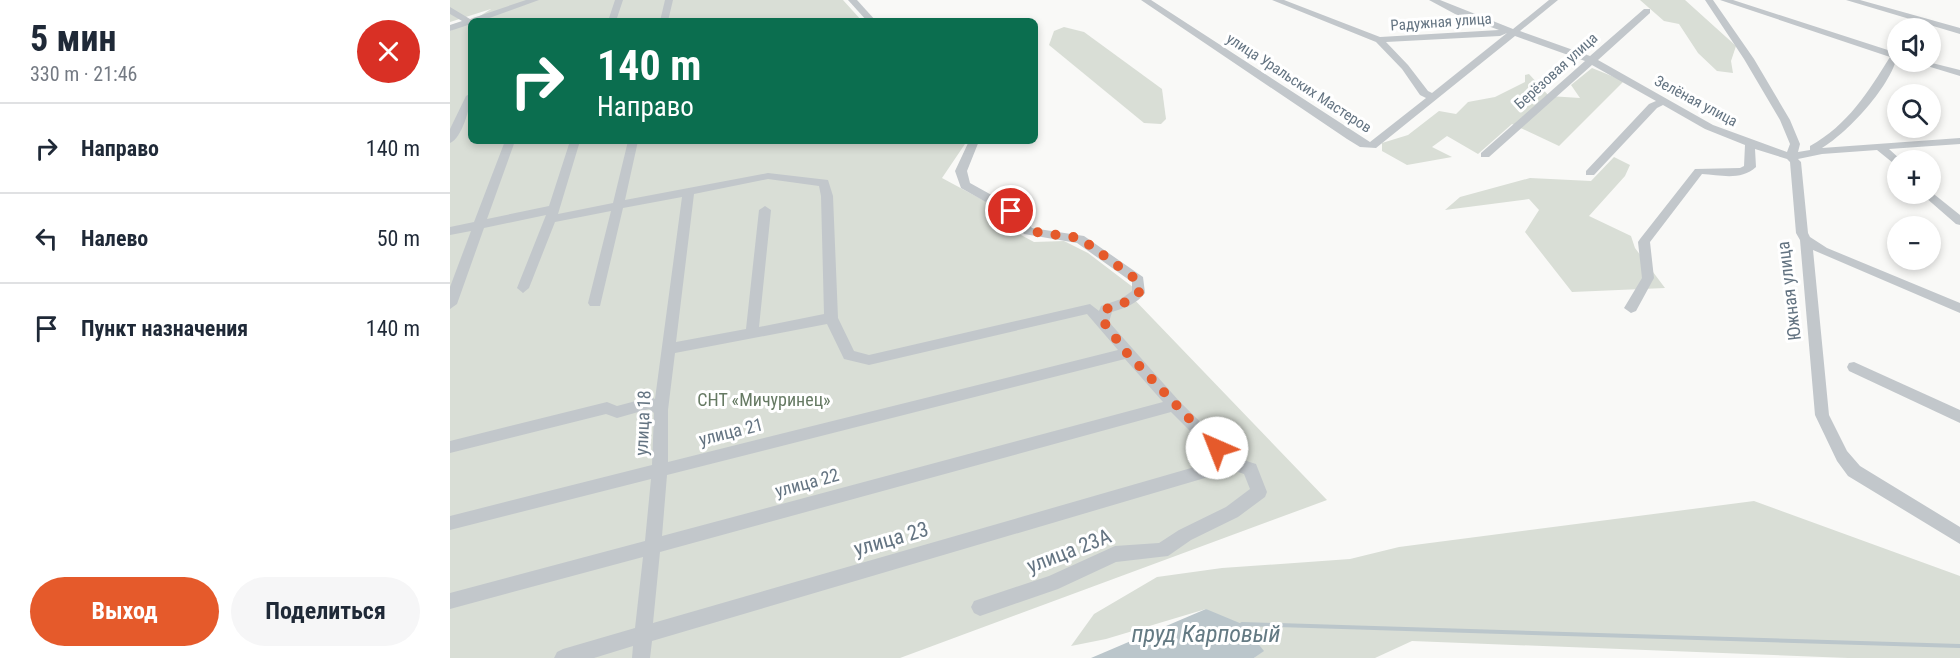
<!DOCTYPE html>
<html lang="ru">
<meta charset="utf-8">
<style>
body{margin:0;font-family:"Roboto Condensed",sans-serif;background:#f6f6f7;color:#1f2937;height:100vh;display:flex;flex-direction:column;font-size:22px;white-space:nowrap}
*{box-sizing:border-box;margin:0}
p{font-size:20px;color:#747a83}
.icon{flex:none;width:33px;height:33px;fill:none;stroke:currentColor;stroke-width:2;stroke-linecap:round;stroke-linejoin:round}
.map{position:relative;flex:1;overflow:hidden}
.details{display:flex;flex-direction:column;background:#fff;width:450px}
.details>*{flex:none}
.top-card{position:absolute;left:18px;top:18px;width:570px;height:126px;border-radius:9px;box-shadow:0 3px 9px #0003;background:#0b6e4f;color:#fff;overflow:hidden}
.buttons{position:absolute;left:1437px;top:18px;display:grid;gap:12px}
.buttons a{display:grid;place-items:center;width:54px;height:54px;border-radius:50%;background:#fff;box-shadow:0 3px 9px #0003;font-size:30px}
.pin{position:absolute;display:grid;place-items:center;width:51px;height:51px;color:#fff;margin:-26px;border:3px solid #fff;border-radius:50%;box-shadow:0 2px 6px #0007}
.me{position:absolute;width:66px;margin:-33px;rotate:316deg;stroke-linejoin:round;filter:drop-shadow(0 0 4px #0008)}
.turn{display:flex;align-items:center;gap:21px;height:126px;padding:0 30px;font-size:27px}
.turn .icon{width:78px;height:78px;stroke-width:2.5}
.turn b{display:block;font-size:42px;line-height:51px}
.round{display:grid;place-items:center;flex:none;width:63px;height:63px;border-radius:32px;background:#f6f6f7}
.headline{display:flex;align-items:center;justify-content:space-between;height:102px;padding:0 30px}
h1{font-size:36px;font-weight:700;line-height:45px}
.action{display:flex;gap:12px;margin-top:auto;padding:12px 30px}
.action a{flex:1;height:69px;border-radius:36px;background:#e55a2b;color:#fff;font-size:24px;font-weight:700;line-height:69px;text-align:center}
.action a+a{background:#f6f6f7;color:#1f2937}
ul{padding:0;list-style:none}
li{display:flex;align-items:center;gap:18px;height:90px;padding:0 30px;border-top:2px solid #e0e1e3}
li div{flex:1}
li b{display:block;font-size:22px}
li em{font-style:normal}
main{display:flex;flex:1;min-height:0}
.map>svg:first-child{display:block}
</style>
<main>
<section class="details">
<div class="headline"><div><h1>5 мин</h1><p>330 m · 21:46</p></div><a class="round" style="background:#d93025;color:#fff"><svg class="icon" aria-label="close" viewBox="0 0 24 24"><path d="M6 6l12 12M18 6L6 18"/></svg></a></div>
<ul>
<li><svg class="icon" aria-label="right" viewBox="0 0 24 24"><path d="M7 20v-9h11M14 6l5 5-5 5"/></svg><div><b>Направо</b></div><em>140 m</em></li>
<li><svg class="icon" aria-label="left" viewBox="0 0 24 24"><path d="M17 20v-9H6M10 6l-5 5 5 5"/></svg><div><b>Налево</b></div><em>50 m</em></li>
<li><svg class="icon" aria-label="arrive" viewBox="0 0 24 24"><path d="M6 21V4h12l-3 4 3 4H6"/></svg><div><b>Пункт назначения</b></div><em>140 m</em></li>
</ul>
<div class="action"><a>Выход</a><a>Поделиться</a></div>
</section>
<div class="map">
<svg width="1510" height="658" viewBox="0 0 1510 658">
<rect width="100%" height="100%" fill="#f9f9f7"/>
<g fill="#d9ded6">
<polygon points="0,0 393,0 412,21 22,21 41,9 0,22"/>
<polygon points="1190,0 1235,0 1286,46 1281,61 1283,73 1267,71 1248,53 1229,24 1214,21"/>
<polygon points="21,21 21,141 517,141 492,178 557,213 560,229 584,242 614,241 638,253 688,291 679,294 877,500 450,658 0,658 0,31"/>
<polygon points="614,27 634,32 712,89 716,119 711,124 694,123 599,45 604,31"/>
<polygon points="1142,68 1174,81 1109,146 1062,124 1028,154 997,136 982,147 1002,157 957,165 932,151 932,143 958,135 989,111 1006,114 1018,102 1045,97 1075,82 1075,75 1079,74 1099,96 1130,98 1121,85"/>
<polygon points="1164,157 1180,165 1175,176 1139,216 1181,236 1185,248 1215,288 1122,292 1075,232 1089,210 1079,199 995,210 1010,197 1080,178 1141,181"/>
<polygon points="1304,501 1510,576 1510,658 1398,658 962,641 925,658 804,658 813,651 756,609 656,639 621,646 644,614 707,577 772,568 900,559 949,547"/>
</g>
<polygon fill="#bbc6cb" points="756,609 792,624 814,651 804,658 641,658"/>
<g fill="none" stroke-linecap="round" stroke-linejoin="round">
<polyline stroke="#bbc6cb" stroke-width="4" points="792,624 1510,646"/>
<g fill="#c2c7cb" fill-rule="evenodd">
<polygon points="76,0 89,0 31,21 21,21 21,24 0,31 0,25 12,21 0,14 0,7 20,19"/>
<polygon points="165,0 173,0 166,21 158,21"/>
<polygon points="215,0 223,0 218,21 210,21"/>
<polygon points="398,0 407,0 426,21 417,21"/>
<path d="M 691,0 L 701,0 L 920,142 L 976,98 L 970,95 L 952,69 L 926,42 L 822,0 L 834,0 L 930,37 L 1049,30 L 1005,14 L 979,0 L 990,0 L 1063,29 L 1099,0 L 1108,0 L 1070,31 L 1140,56 L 1194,9 L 1200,9 L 1200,13 L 1148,60 L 1263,125 L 1337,152 L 1340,144 L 1330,120 L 1294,59 L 1255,0 L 1263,0 L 1304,59 L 1340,120 L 1350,144 L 1348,152 L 1360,150 L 1360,146 C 1398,125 1418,92 1440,57 L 1270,0 L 1283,0 L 1444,52 L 1448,49 C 1448,79 1398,133 1372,148 L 1510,138 L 1510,144 L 1439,149 L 1451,160 L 1448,160 L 1448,167 L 1427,150 L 1372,154 L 1348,159 L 1351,162 L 1358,233 L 1360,237 L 1377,248 L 1510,303 L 1510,313 L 1363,250 L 1379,415 L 1397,451 L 1410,466 L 1510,527 L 1510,544 L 1398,476 L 1387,461 L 1365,415 L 1350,240 L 1346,233 L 1340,162 L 1337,159 L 1305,149 L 1306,167 C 1291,181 1270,175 1252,174 L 1200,242 L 1204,278 L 1186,311 L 1181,313 L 1174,308 L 1192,278 L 1188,242 L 1190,239 L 1245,169 L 1290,168 L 1294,166 L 1295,145 L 1255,129 L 1213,105 L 1207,108 L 1144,175 L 1136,175 L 1136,171 L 1199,104 L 1206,101 L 1142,65 L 1039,157 L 1031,157 L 1031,153 L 1135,61 L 1065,36 L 926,148 L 910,147 L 897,139 ZM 1057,33 L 982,93 L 978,91 L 958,65 L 936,42 L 1050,36 Z"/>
<polygon points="1396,0 1410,0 1510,28 1510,34"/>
<polygon points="1464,62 1478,62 1510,70 1510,76"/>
<path d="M 21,93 C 21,106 12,138 0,143 L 0,129 L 16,96 Z"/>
<path d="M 55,141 L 65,141 L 37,219 L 99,206 L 120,141 L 130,141 L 108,214 L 163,203 L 178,141 L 188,141 L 175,200 L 318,173 L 378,180 L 383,196 L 388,318 L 404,351 L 419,355 L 640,304 L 649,311 L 651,306 L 671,299 L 682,291 L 682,282 L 627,243 L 574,234 L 557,214 L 511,188 L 505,171 L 519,141 L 529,141 L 517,171 L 520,183 L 565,208 L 582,228 L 634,236 L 693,277 L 695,293 C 687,304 674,308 662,312 L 659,322 L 729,401 L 787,458 L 806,464 L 817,492 L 815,497 L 788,517 L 741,540 L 718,556 L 666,562 L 608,589 L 530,616 L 524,613 L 521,607 L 524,601 L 599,576 L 665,546 L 709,543 L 729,530 L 776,507 L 800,489 L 794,474 L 782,470 L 202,641 L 200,658 L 182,658 L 183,646 L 144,658 L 104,658 L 107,652 L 113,649 L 185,628 L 193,557 L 0,609 L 0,593 L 195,541 L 201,479 L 0,530 L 0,516 L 202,465 L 204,413 L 199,409 L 167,418 L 156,414 L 0,453 L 0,441 L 157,402 L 167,406 L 201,397 L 205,399 L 232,197 L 173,208 L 150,306 L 140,306 L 138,303 L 161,211 L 105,222 L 79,288 L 73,293 L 67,288 L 96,215 L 34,228 L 7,304 L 0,309 L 0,287 L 21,231 L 0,235 L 0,227 L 24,222 ZM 318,179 L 369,186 L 371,196 L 374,314 L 309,327 L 321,210 L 315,206 L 309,210 L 296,329 L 226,342 L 244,194 ZM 637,314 L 668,350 L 218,462 L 218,410 L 225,353 L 377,324 L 394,359 L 419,365 ZM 675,359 L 713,402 L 212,536 L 217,475 ZM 721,412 L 769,460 L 203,623 L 210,552 Z"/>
<polygon points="1480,191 1510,215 1510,225 1506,224 1475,197 1474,194 1480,194"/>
<polygon points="1404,362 1510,410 1510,423 1399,371 1397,367 1399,363"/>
</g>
</g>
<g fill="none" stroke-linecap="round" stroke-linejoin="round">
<polyline stroke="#e55a2b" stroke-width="10" stroke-dasharray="0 18" points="561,211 578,231 630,238 687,280 689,293 676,302 656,309 653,321 676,352 767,448"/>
</g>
<g text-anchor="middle" stroke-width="6" stroke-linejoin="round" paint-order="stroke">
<g font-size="15" fill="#647482" stroke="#fff">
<text transform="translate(991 22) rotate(-4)" y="5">Радужная улица</text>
<text transform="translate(1106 71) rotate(-42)" y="5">Берёзовая улица</text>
<text transform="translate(849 83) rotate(33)" y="5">улица Уральских Мастеров</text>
<text transform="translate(1246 101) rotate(28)" y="5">Зелёная улица</text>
</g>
<g font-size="18" fill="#647482" stroke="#fff">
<text transform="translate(1339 291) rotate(-97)" y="6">Южная улица</text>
<text transform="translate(193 423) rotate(-87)" y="6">улица 18</text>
<text transform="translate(281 432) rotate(-14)" y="6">улица 21</text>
<text transform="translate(357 483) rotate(-15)" y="6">улица 22</text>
</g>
<g font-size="18" fill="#667a63" stroke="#fff">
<text x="314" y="406">СНТ «Мичуринец»</text>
</g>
<g font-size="21" fill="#647482" stroke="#fff">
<text transform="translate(441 539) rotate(-16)" y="7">улица 23</text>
<text transform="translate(619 551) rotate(-21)" y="7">улица 23А</text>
</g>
<g font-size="24" font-style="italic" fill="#647a83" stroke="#fff">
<text x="756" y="642">пруд Карповый</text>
</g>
</g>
</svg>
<div class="buttons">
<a><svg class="icon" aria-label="sound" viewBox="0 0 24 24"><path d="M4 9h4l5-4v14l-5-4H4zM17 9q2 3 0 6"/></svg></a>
<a><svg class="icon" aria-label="search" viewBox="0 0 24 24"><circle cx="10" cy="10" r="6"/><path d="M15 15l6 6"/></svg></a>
<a>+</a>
<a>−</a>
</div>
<div class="pin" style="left:561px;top:211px;background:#d93025"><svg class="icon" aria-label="arrive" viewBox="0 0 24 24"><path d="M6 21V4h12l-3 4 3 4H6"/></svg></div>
<svg class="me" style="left:767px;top:448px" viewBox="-20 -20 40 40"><circle r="19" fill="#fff"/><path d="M0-13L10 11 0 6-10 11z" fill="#e55a2b"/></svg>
<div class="top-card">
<div class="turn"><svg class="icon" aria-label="right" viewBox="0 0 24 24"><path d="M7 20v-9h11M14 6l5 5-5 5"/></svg><div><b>140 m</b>Направо</div></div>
</div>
</div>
</main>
